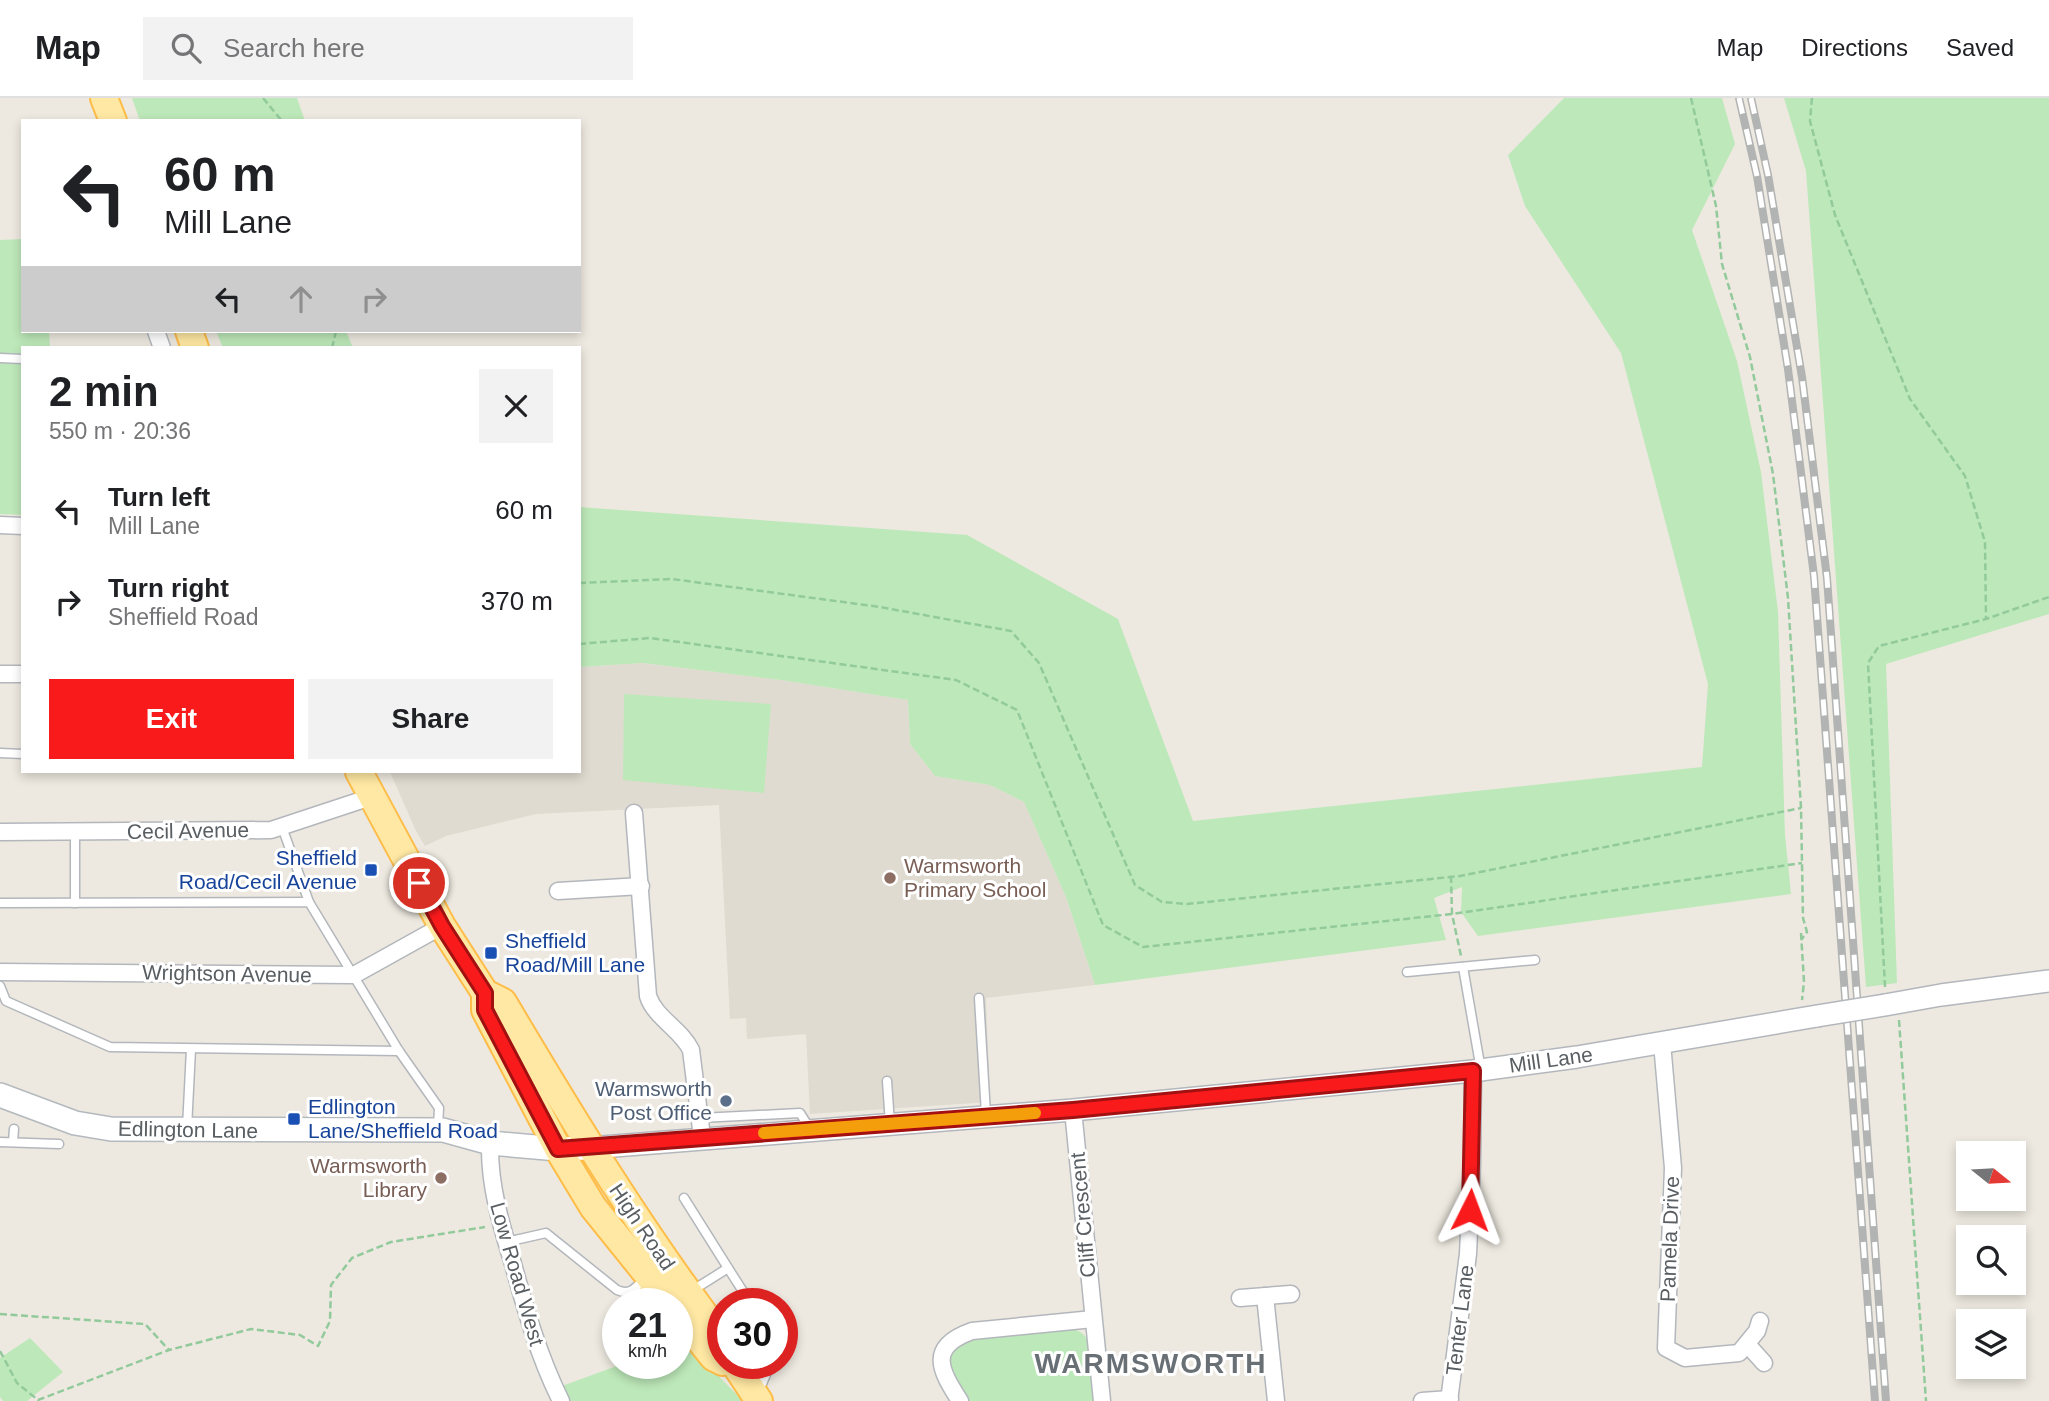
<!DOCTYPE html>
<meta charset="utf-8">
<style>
body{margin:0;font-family:Arial,sans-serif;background:#f2f2f2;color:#202124;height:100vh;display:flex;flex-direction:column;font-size:26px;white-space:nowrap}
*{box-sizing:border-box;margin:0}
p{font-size:23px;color:#757577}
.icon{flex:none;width:38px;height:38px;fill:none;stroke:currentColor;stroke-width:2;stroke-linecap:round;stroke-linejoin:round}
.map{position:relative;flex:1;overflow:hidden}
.drawer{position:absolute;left:21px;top:248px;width:560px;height:427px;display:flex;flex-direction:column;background:#fff;border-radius:0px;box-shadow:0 4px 10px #0003}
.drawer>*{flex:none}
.top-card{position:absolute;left:21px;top:21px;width:560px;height:214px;border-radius:0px;box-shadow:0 4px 10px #0003;background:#fff;color:#202124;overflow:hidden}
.needle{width:46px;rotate:108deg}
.fabs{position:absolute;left:1956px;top:1043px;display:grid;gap:14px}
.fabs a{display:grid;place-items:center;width:70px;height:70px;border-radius:0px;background:#fff;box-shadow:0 4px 10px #0003;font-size:35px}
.speed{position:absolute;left:602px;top:1190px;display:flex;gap:14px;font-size:35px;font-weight:700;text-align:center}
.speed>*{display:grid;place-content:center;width:91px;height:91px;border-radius:50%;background:#fff;box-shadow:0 4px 10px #0003;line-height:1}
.speed small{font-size:18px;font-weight:400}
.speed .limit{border:10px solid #d22;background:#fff;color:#111}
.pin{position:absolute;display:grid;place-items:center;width:60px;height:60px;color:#fff;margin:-30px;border:4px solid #fff;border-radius:50%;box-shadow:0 2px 7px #0007}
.me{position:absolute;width:77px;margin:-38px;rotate:3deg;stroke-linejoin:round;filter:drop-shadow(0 0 5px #0008)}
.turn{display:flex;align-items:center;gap:24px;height:147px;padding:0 28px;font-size:32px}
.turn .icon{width:91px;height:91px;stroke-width:2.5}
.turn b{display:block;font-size:49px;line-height:60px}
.lanes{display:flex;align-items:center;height:66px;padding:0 28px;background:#0003;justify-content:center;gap:35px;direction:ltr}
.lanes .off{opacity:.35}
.round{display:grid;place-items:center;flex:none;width:74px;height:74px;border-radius:0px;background:#f2f2f2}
.headline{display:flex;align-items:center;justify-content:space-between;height:119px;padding:0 28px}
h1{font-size:42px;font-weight:600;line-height:52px}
.button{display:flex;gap:14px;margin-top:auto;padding:14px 28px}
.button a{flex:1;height:80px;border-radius:0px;background:#f91a1c;color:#fff;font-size:28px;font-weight:600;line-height:80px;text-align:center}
.button a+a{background:#f2f2f2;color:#202124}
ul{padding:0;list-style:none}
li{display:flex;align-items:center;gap:21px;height:91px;padding:0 28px}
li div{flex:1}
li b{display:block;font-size:26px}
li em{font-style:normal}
header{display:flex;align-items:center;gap:42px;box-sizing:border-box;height:98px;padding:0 35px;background:#fff;border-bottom:2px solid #e0e0e0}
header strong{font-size:33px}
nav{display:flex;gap:38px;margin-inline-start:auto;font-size:24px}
.search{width:490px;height:63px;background:#f2f2f2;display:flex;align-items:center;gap:18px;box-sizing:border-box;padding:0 24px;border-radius:0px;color:#757577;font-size:26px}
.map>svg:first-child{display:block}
</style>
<header>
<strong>Map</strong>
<div class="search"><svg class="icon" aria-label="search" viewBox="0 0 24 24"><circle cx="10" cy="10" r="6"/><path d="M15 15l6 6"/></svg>Search here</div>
<nav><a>Map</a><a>Directions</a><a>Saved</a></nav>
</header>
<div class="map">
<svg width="2049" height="1303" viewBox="0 0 2049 1303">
<rect width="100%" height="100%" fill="#ede9e0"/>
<polygon fill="#e0dbd0" points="642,565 781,582 908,602 910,646 935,678 990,687 1024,704 1066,799 1095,887 986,900 990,1004 810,1016 806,936 747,941 746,920 730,921 719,707 536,716 446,738 425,748 416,733 390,674 579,674 579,569"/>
<g fill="#bde8b9">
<polygon points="132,0 297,0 305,23 140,23"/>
<polygon points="1564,0 1722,0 1735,46 1692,132 1737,263 1761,374 1778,514 1785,737 1791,796 1478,838 1461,814 1462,789 1434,800 1446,842 1095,887 1066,799 1024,704 990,687 935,678 910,646 908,602 781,582 643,565 579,569 579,409 967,437 1118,521 1193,723 1702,669 1708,586 1621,255 1525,108 1508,57"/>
<polygon points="1784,0 2049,0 2049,516 1886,566 1897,885 1866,889 1806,73"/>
<polygon points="23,141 23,233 49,233 50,250 23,250 23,417 0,416 0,142"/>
<polygon points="216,233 346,233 353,250 223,250"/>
<polygon points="624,596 771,606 764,695 623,682"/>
<path d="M 1069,1230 C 1077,1232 1084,1234 1087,1242 C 1096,1258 1093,1285 1095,1303 L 969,1303 L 950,1275 L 951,1254 L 963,1242 Z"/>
<polygon points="677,1236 743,1303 570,1303 562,1288 625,1265 677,1265"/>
<polygon points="30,1240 63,1274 27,1303 3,1303 0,1299 0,1260"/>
</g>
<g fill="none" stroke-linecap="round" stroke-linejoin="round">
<g stroke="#b3b7bc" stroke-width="11">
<g id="service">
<polyline points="0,260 23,261"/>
<polyline points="0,655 23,656"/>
<polyline points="282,729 309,804"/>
<polyline points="0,805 309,804 399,953 439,1010 438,1029"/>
<polyline points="75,805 75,734"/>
<polyline points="1463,869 1481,972"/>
<polyline points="1407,874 1535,862"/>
<polyline points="0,888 6,903 110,949 399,953"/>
<polyline points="979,900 986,1016"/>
<polyline points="887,983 890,1026"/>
<polyline points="700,1020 800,1015 810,1031"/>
<polyline points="187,1030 191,951"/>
<polyline points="0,1044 59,1046"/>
<polyline points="13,1044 14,1031"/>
<polyline points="684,1100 728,1170"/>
<path d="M 506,1144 L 546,1135 L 617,1192 C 631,1198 636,1189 646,1179"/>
<polyline points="693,1192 728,1170 751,1206"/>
<polyline points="758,1295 771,1265"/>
</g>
</g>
<g stroke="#b3b7bc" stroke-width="19">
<g id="minor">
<polyline points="156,233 162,250"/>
<polyline points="0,427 23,428"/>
<polyline points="0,576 23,576"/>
<path d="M 634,715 L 648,898 C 655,920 681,931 691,952 L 702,1039"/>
<polyline points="0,734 271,732 371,699"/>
<polyline points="558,793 641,788"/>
<polyline points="0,874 354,877 442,828"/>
<polyline points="1662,945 1673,1070 1666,1250 1685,1260 1739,1255 1757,1233 1760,1223"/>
<polyline points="1073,1012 1102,1303"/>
<path d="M 490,1045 C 489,1087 501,1127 513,1166 C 526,1213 539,1259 561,1303"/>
<polyline points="1265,1198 1276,1303"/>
<polyline points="1240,1200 1291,1196"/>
<polyline points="1747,1246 1764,1265"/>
<path d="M 960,1303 C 940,1272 927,1249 972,1233 L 1093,1221"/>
<polyline points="1422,1303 1450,1301"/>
<polyline points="1449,1303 1468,1156 1472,1067 1473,973"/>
</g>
</g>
<g stroke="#b3b7bc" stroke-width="24">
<g id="tertiary">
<polyline points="1885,907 1941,897 2049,883"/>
<polyline points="589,1050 1073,1012 1473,973 1577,959 1817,918"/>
</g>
</g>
<g stroke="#b4b9be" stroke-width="26">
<polyline id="secondary" points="0,997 75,1025 111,1031 443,1032 490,1045 558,1051 589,1050"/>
</g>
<g stroke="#febc48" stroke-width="30">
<g id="primary">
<polyline points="104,0 113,23"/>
<polyline points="189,233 195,250"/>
<path d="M 359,674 L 442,828 L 485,895 L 503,904 C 572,1020 641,1134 723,1241"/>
<polyline points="485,895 485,912 558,1051 593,1109 671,1206"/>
<polyline points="677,1214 713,1259 723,1264"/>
<polyline points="734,1265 759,1303"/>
</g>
</g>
<g stroke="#92ca9c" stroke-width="2.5" stroke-dasharray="7 3.5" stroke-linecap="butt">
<polyline points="263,0 282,23"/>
<polyline points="1691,0 1716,108 1722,166 1750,259 1773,376 1788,500 1801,710 1803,820 1807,834 1801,842"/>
<polyline points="1812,0 1810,23 1835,117 1910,301 1965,378 1985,444 1986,521"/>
<polyline points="332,250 336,233"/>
<polyline points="579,485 672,481 880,509 1011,533 1039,565 1135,787 1162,804 1187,806 1460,778 1801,710"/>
<polyline points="579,546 650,540 956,582 1017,612 1103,827 1143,849 1452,816 1802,765"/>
<polyline points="1451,778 1452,816 1461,858"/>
<polyline points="1801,835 1804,884 1802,902"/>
<polyline points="1885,889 1868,565 1879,548 1986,521 2049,499"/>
<polyline points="1899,922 1926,1303"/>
<polyline points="0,1216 145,1226 169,1252"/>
<polyline points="0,1253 17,1285 38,1302 169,1252 251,1231 300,1237 318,1248 330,1223 331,1187 352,1160 391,1144 485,1129"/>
</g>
<use href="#service" stroke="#fff" stroke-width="8"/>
<use href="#minor" stroke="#fff" stroke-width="16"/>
<use href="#tertiary" stroke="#fff" stroke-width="21"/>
<use href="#secondary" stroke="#fff" stroke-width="23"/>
<use href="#primary" stroke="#ffe8a3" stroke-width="26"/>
<g stroke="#b2b3b3" stroke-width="8">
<g id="rail">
<polyline points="1739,0 1757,78 1788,271 1814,478 1875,1303"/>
<polyline points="1751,0 1768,77 1802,279 1827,480 1886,1303"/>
</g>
</g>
<use href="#rail" stroke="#fff" stroke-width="5" stroke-dasharray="16" stroke-linecap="butt"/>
<g stroke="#b3b7bc" stroke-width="24" stroke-linecap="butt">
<polyline id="tertiary-bridge" points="1817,918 1885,907"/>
</g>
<use href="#tertiary-bridge" stroke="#fff" stroke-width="21"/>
</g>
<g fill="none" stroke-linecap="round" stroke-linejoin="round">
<g stroke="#a21112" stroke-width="18">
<polyline id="route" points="419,785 442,828 485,895 485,912 558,1051 1073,1012 1473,973 1470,1112"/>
</g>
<use href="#route" stroke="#f91a1c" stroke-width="12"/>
<polyline stroke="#f59e0b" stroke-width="12" points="764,1035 1035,1015"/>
</g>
<g fill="#1a4fb4" stroke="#fff" stroke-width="2.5">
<rect x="364" y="765" width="14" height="14" rx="3.5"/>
<rect x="484" y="848" width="14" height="14" rx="3.5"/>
<rect x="287" y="1014" width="14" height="14" rx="3.5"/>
</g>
<g fill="#8d6e63" stroke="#fff" stroke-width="2.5">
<circle cx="890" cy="780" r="7"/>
<circle cx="441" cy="1080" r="7"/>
</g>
<circle fill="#5c6f8a" stroke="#fff" stroke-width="2.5" cx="726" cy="1003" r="7"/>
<g text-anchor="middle" stroke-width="6" stroke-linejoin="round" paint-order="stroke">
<g font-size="21" fill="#595e62" stroke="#fff">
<text transform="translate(188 733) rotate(-1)" y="7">Cecil Avenue</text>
<text transform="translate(227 876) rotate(1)" y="7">Wrightson Avenue</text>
<text transform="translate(1551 962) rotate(-8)" y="7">Mill Lane</text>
<text transform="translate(188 1032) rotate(1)" y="7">Edlington Lane</text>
<text transform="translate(1083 1117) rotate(-95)" y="7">Cliff Crescent</text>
<text transform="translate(642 1129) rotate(56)" y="7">High Road</text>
<text transform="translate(1670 1141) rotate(-88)" y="7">Pamela Drive</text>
<text transform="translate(517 1176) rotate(74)" y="7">Low Road West</text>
<text transform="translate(1460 1222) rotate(-83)" y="7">Tenter Lane</text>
</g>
<g font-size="21" fill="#164399" stroke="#fff" text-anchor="start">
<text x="357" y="767" text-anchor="end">Sheffield<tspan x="357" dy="24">Road/Cecil Avenue</tspan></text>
<text x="505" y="850">Sheffield<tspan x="505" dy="24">Road/Mill Lane</tspan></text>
<text x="308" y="1016">Edlington<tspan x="308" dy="24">Lane/Sheffield Road</tspan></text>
</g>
<g font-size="21" fill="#785e54" stroke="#fff" text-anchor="start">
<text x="904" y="775">Warmsworth<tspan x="904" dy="24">Primary School</tspan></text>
<text x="427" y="1075" text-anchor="end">Warmsworth<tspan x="427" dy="24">Library</tspan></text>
</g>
<g font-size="21" fill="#4e5e75" stroke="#fff" text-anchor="end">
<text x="712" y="998">Warmsworth<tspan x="712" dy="24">Post Office</tspan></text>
</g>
<g font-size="28" font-weight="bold" letter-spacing="2" fill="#697075" stroke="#fff">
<text x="1151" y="1275">WARMSWORTH</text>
</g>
</g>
</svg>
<div class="fabs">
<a><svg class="needle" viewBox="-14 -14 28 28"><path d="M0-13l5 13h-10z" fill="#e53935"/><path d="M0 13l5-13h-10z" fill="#757577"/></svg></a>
<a><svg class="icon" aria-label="search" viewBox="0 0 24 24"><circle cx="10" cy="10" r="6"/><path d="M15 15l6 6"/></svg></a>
<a><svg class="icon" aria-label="layers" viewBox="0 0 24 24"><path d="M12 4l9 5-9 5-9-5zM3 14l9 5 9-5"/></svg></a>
</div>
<div class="speed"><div>21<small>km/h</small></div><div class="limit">30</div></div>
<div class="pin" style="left:419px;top:785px;background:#d93025"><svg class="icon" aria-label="arrive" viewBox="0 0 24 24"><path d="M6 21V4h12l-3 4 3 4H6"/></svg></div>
<svg class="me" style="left:1470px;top:1112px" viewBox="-20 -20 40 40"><path d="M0-17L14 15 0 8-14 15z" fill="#f91a1c" stroke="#fff" stroke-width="4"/></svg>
<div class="top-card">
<div class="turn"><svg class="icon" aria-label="left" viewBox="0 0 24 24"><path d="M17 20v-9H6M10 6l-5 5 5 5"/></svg><div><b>60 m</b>Mill Lane</div></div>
<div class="lanes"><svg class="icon" aria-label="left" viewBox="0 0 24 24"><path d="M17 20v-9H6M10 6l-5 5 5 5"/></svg><svg class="icon off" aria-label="ahead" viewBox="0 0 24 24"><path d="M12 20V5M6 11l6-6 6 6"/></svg><svg class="icon off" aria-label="right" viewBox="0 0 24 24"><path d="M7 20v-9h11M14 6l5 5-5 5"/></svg></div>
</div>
<section class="drawer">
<div class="headline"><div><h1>2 min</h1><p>550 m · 20:36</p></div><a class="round"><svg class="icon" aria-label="close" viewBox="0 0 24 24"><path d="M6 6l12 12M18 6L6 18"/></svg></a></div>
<ul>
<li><svg class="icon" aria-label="left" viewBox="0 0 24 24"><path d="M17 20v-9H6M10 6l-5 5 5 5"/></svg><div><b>Turn left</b><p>Mill Lane</p></div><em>60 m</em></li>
<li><svg class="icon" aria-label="right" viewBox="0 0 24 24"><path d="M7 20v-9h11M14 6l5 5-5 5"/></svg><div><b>Turn right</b><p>Sheffield Road</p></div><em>370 m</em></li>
</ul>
<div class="button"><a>Exit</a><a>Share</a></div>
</section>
</div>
